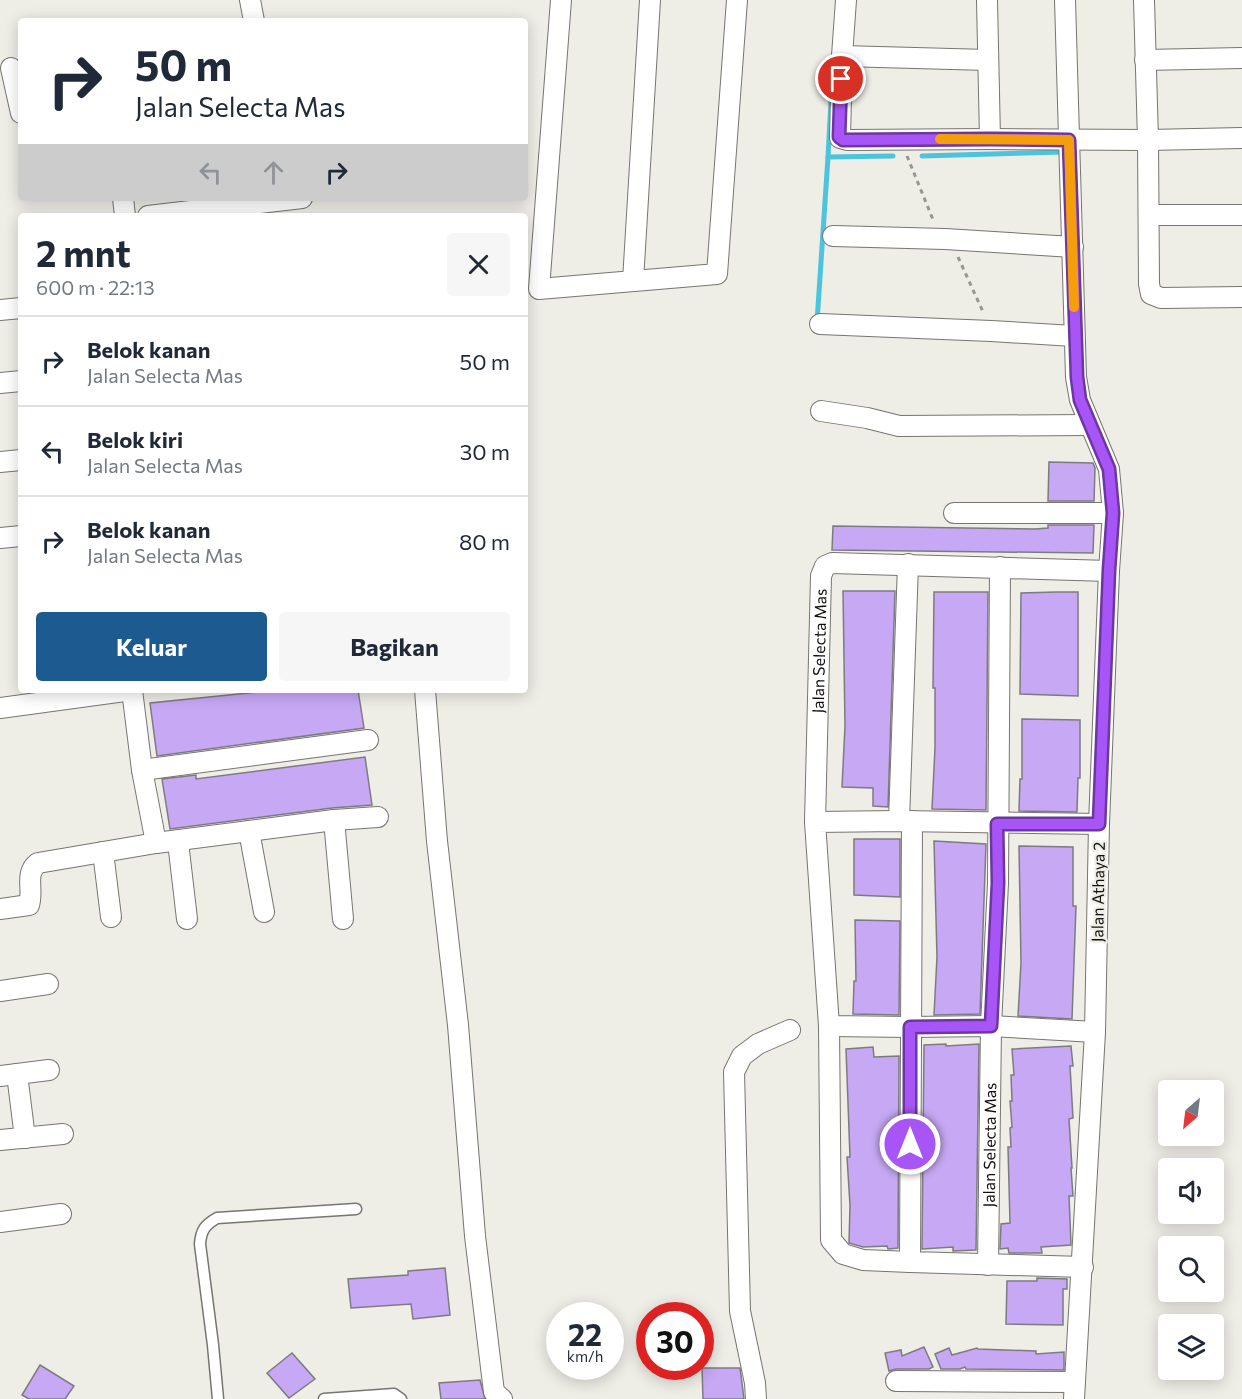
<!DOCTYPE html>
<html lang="id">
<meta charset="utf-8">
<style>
body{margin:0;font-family:Commissioner,sans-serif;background:#f6f6f7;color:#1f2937;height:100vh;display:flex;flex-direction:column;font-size:22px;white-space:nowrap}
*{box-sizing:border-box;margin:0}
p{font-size:20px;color:#747a83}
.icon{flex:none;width:33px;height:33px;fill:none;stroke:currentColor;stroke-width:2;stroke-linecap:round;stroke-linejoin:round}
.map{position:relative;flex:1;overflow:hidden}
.panel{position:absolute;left:18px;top:213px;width:510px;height:480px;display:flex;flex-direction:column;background:#fff;border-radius:6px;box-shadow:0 3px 15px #0003}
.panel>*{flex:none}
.banner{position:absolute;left:18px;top:18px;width:510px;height:183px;border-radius:6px;box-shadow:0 3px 15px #0003;background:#fff;color:#1f2937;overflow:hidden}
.needle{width:39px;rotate:208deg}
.tools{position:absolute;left:1158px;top:1080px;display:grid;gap:12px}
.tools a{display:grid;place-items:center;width:66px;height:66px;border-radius:6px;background:#fff;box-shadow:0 3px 15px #0003;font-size:30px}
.speed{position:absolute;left:546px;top:1302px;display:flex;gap:12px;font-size:30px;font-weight:700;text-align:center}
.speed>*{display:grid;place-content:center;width:78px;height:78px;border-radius:50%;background:#fff;box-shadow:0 3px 15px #0003;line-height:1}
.speed small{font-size:15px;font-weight:400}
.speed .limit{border:9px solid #d22;background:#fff;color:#111}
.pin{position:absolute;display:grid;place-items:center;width:51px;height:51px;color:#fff;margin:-26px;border:3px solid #fff;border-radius:50%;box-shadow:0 2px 6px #0007}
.me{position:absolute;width:66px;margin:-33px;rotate:0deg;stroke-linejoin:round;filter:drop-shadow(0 0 4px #0008)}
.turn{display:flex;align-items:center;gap:21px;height:126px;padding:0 18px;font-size:27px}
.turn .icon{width:78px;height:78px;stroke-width:2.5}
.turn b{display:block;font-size:42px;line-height:51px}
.lanes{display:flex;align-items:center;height:57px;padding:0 18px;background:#0003;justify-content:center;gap:30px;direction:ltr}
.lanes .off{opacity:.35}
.round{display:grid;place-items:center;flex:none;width:63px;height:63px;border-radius:6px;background:#f6f6f7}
.summary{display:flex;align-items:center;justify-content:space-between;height:102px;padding:0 18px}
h1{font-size:36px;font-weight:700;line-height:45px}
.button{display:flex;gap:12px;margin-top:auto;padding:12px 18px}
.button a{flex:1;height:69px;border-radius:6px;background:#1c5a90;color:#fff;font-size:24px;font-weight:700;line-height:69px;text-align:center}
.button a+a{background:#f6f6f7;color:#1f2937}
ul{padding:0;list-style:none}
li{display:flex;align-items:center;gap:18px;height:90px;padding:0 18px;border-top:2px solid #e0e1e3}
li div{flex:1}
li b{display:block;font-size:22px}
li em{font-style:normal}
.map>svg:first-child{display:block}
</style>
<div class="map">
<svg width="1242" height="1399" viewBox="0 0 1242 1399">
<rect width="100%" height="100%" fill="#eeede6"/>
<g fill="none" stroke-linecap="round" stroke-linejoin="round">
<g stroke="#4cc4dd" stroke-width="5">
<polyline points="831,101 828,157 893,156"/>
<polyline points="922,156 1064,152"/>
<polyline points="817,322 828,157"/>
</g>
</g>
<g fill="#c6a8f5" stroke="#7d7b81" stroke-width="1.5">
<polygon points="1049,462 1093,463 1095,468 1094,501 1048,501"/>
<polygon points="1048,525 1094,525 1093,553 832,550 833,526 1035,529 1048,528"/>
<polygon points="843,591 895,591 888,807 873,806 873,788 842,787 845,726"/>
<polygon points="934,592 988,592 986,810 932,809 935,748 935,688 933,688"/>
<polygon points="1056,592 1078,592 1078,696 1020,694 1021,593"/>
<polygon points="279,690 358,690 364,728 157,756 150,703"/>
<polygon points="1022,719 1080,720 1080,778 1078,778 1077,812 1019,811 1020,779 1022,779"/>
<polygon points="365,757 372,805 332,808 170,829 162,779 196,775 196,779"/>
<polygon points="854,839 900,839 900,897 854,895"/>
<polygon points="934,841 986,844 980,1014 934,1015 937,957"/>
<polygon points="1019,846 1073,847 1073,906 1076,906 1072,1019 1018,1016 1021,963"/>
<polygon points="855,920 900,921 899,1015 853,1014 854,981 856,981"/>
<polygon points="946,1044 946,1046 979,1044 976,1250 953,1251 953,1247 922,1249 924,1045"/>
<polygon points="1071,1046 1073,1066 1070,1066 1073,1118 1069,1119 1072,1168 1071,1168 1073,1196 1069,1196 1071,1245 1041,1247 1042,1253 1009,1253 1008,1248 1000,1249 1001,1224 1010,1223 1008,1147 1011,1147 1010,1128 1012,1127 1010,1101 1012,1101 1011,1075 1014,1075 1012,1049"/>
<polygon points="873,1047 874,1057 899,1056 898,1248 888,1249 887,1246 863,1247 849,1243 850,1205 847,1157 850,1157 846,1049"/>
<polygon points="445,1268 450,1315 413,1319 411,1304 351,1308 348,1279 408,1275 408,1271"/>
<polygon points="1037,1278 1067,1279 1067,1289 1063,1289 1063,1325 1006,1324 1007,1281 1037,1281"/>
<polygon points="924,1347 933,1367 929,1369 896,1369 889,1371 885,1353 901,1350 902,1356"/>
<polygon points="949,1348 952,1355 977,1348 978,1349 1036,1351 1036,1354 1064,1352 1064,1370 966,1369 965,1367 960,1369 941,1369 935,1354"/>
<polygon points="292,1353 315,1379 289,1398 267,1373"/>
<polygon points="40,1365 74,1386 65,1399 29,1399 22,1395"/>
<polygon points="702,1368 740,1368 744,1399 703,1399"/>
<polygon points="480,1380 485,1399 441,1399 439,1383"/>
</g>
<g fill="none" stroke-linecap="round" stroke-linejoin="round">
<g stroke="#76756f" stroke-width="13">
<g id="lane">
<path d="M 218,1399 L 213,1345 L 200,1244 C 201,1230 205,1225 217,1218 L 356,1209"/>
<polyline points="324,1399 394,1394 401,1399"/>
</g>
</g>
<g stroke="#76756f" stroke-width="22">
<g id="street">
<polyline points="250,0 254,21"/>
<polyline points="561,0 539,289 717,274 737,0"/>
<polyline points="846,0 842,56 840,138 847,140 990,139 1148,140 1149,284 1151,294 1161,298 1242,297"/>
<polyline points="987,0 990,139"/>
<polyline points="1065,0 1076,377 1080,400 1109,469 1113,513 1109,571 1099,824 1095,1032 1074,1399"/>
<polyline points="1144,0 1148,140 1242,138"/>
<polyline points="842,56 988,60"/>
<polyline points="1145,60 1242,58"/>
<polyline points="11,68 21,113"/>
<polyline points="123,198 125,216"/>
<polyline points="1149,215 1242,215"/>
<polyline points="148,216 302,198"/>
<polyline points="833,236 945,239 1073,247"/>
<polyline points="633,281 650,0"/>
<polyline points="0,310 21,308"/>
<polyline points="820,324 991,331 1074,336"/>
<polyline points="0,383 21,381"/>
<polyline points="821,411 867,418 899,426 1089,425"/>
<polyline points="0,462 21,460"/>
<polyline points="954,513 1113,513"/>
<polyline points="0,538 21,536"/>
<polyline points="132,690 142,770 156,843"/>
<polyline points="425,690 437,841 458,1025 475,1236 494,1392 502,1399"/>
<polyline points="0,708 132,690"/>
<polyline points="142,770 368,740"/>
<polyline points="334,820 343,919"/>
<polyline points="899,821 908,564"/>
<polyline points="912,821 910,1262 1083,1267"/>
<path id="s1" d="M 815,822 L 821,576 L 825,566 L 832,563 L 1109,571"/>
<polyline points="249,831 264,912"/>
<polyline points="178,842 187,919"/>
<polyline points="103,852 111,917"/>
<path d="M 0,909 L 29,905 C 34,890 24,873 38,863 L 156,843 L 334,820 L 378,817"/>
<polyline points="0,991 48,984"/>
<polyline points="829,1026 831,1240 843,1254 863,1260 910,1262"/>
<polyline points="1095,1032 991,1026 910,1027 829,1026 815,822 899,821 1099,824"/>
<polyline points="17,1074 25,1138"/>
<polyline points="0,1076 49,1070"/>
<polyline points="0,1140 63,1134"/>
<polyline points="0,1222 61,1214"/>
<path id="s2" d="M 988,1265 L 991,1026 L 998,883 L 1000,567"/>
<polyline points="896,1381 1075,1382"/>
<polyline points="756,1399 755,1383 740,1311 734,1072 742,1056 758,1044 790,1030"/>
</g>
</g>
<g stroke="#979691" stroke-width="3" stroke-dasharray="4.5 4.5" stroke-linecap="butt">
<polyline points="907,156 934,222"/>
<polyline points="958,257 984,314"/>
</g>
<use href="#lane" stroke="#fff" stroke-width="10"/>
<use href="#street" stroke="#fff" stroke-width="20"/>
</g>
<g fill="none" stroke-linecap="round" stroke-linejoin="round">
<g stroke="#6d37a1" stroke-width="15">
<polyline id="route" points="841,79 839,137 843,140 990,139 1069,140 1077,377 1080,400 1109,469 1113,513 1109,570 1099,824 997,824 998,883 991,1026 910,1027 910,1144"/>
</g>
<use href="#route" stroke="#a855f7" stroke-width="10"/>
<polyline stroke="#f59e0b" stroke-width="10" points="940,139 1069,140 1074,307"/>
</g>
<g text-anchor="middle" stroke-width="4.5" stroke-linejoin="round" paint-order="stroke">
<g font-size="16" fill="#100f0d" stroke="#eeede6">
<text dy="6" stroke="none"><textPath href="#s1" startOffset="171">Jalan Selecta Mas</textPath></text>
<text transform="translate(1098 892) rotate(-89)" y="6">Jalan Athaya 2</text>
<text dy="6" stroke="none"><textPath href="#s2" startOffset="120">Jalan Selecta Mas</textPath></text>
</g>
</g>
</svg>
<div class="tools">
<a><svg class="needle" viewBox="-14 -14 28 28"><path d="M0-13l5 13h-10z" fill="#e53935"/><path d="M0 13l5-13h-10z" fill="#747a83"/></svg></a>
<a><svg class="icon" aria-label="sound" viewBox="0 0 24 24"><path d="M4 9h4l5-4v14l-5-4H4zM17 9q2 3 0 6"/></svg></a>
<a><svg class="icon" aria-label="search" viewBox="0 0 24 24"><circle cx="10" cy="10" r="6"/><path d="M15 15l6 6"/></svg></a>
<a><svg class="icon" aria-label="layers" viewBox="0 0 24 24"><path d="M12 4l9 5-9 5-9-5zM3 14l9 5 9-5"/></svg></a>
</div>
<div class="speed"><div>22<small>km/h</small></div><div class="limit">30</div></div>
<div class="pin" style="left:841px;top:79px;background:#d93025"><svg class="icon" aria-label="arrive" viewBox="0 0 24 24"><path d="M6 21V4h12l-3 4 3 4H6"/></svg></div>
<svg class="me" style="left:910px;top:1144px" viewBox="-20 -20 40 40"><circle r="17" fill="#a855f7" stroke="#fff" stroke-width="3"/><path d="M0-11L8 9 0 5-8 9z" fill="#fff"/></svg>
<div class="banner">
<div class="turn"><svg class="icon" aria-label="right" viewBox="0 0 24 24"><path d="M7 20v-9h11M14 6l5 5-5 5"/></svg><div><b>50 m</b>Jalan Selecta Mas</div></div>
<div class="lanes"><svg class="icon off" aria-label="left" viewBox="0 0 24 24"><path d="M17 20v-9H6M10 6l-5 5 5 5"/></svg><svg class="icon off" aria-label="ahead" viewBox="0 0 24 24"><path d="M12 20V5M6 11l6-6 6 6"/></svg><svg class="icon" aria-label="right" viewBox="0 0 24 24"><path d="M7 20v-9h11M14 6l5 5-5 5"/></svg></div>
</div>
<section class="panel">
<div class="summary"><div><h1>2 mnt</h1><p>600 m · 22:13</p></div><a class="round"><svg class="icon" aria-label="close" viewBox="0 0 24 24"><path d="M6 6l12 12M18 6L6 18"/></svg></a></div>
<ul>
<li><svg class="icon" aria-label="right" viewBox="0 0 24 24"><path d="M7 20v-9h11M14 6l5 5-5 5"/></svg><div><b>Belok kanan</b><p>Jalan Selecta Mas</p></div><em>50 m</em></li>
<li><svg class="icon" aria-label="left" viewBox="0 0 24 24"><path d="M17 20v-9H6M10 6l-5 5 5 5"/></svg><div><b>Belok kiri</b><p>Jalan Selecta Mas</p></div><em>30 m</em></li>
<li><svg class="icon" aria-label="right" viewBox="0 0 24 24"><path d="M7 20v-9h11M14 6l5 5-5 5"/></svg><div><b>Belok kanan</b><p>Jalan Selecta Mas</p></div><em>80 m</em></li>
</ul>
<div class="button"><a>Keluar</a><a>Bagikan</a></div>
</section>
</div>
